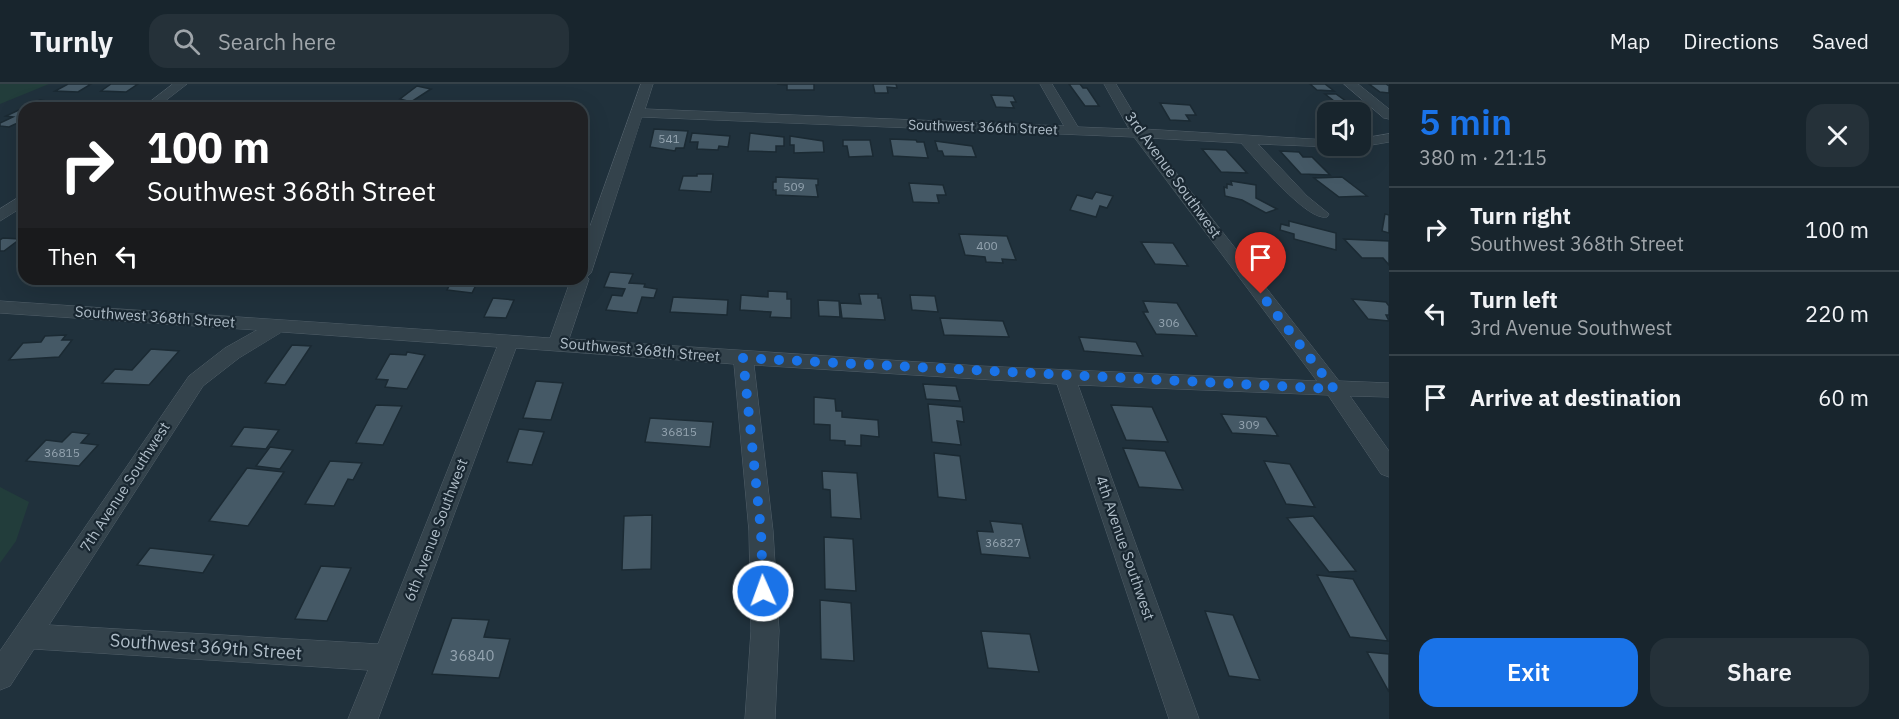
<!DOCTYPE html>
<meta charset="utf-8">
<style>
body{margin:0;font-family:"IBM Plex Sans",sans-serif;background:#253139;color:#f1f3f6;height:100vh;display:flex;flex-direction:column;font-size:22px;white-space:nowrap}
*{box-sizing:border-box;margin:0}
p{font-size:20px;color:#9fa5aa}
.icon{flex:none;width:33px;height:33px;fill:none;stroke:currentColor;stroke-width:2;stroke-linecap:round;stroke-linejoin:round}
.map{position:relative;flex:1;overflow:hidden}
.panel{display:flex;flex-direction:column;background:#18252d;width:510px}
.panel>*{flex:none}
.hud{position:absolute;left:18px;top:18px;width:570px;height:183px;border-radius:18px;box-shadow:0 6px 24px #0002,0 0 0 2px #364249;background:#202124;color:#fff;overflow:hidden}
.fabs{position:absolute;left:1317px;top:18px;display:grid;gap:12px}
.fabs a{display:grid;place-items:center;width:54px;height:54px;border-radius:12px;background:#18252d;box-shadow:0 6px 24px #0002,0 0 0 2px #364249;font-size:30px}
.pin{position:absolute;display:grid;place-items:center;width:51px;height:51px;color:#fff;margin:-62px -26px;border-radius:50% 50% 50% 0;rotate:-45deg;box-shadow:0 0 6px #0007}
.pin .icon{rotate:45deg}
.me{position:absolute;width:66px;margin:-33px;rotate:358deg;stroke-linejoin:round;filter:drop-shadow(0 0 4px #0008)}
.turn{display:flex;align-items:center;gap:21px;height:126px;padding:0 30px;font-size:27px}
.turn .icon{width:78px;height:78px;stroke-width:2.5}
.turn b{display:block;font-size:42px;line-height:51px}
.then{display:flex;align-items:center;height:57px;padding:0 30px;background:#0003;gap:12px;font-size:22px}
.round{display:grid;place-items:center;flex:none;width:63px;height:63px;border-radius:18px;background:#253139}
.headline{display:flex;align-items:center;justify-content:space-between;height:102px;padding:0 30px}
h1{font-size:36px;font-weight:600;line-height:45px;color:#1a73e8}
.primary-button{display:flex;gap:12px;margin-top:auto;padding:12px 30px}
.primary-button a{flex:1;height:69px;border-radius:18px;background:#1a73e8;color:#fff;font-size:24px;font-weight:600;line-height:69px;text-align:center}
.primary-button a+a{background:#253139;color:#f1f3f6}
ul{padding:0;list-style:none}
li{display:flex;align-items:center;gap:18px;height:84px;padding:0 30px;border-top:2px solid #364249}
li div{flex:1}
li b{display:block;font-size:22px}
li em{font-style:normal}
header{display:flex;align-items:center;gap:36px;box-sizing:border-box;height:84px;padding:0 30px;background:#18252d;border-bottom:2px solid #364249}
header strong{font-size:28px}
nav{display:flex;gap:33px;margin-inline-start:auto;font-size:21px}
.search{width:420px;height:54px;background:#253139;display:flex;align-items:center;gap:15px;box-sizing:border-box;padding:0 21px;border-radius:18px;color:#9fa5aa;font-size:22px}
main{display:flex;flex:1;min-height:0}
.map>svg:first-child{display:block}
</style>
<header>
<strong>Turnly</strong>
<div class="search"><svg class="icon" aria-label="search" viewBox="0 0 24 24"><circle cx="10" cy="10" r="6"/><path d="M15 15l6 6"/></svg>Search here</div>
<nav><a>Map</a><a>Directions</a><a>Saved</a></nav>
</header>
<main>
<div class="map">
<svg width="1389" height="635" viewBox="0 0 1389 635">
<rect width="100%" height="100%" fill="#20313c"/>
<g fill="#223d3b">
<polygon points="0,0 49,0 0,20"/>
<polygon points="0,403 29,418 16,457 0,479"/>
</g>
<g fill="#455966" stroke="#1b2a33" stroke-width="1.5">
<polygon points="68,0 91,0 78,8 55,7"/>
<polygon points="111,0 138,0 126,8 101,7"/>
<polygon points="777,0 814,0 814,6 787,6 787,1"/>
<polygon points="873,0 896,0 897,4 887,3 888,9 875,9"/>
<polygon points="1069,0 1080,0 1083,4 1087,4 1099,22 1085,22"/>
<polygon points="1310,0 1325,0 1334,7 1317,6"/>
<polygon points="1369,0 1386,0 1389,2 1389,9 1380,8"/>
<polygon points="417,2 431,5 411,18 400,15"/>
<polygon points="1325,10 1336,10 1350,20 1338,20"/>
<polygon points="991,11 1013,12 1016,18 1011,18 1014,24 996,23"/>
<polygon points="40,16 59,19 48,24 24,24 24,36 9,43 0,42 0,39 13,33 6,32"/>
<polygon points="1160,19 1190,21 1196,31 1186,31 1190,37 1170,36"/>
<polygon points="233,20 259,21 256,24 228,24"/>
<polygon points="654,45 688,47 684,64 676,64 675,67 650,63"/>
<polygon points="692,49 730,52 728,63 719,62 718,66 697,65 698,58 690,58"/>
<polygon points="750,49 784,53 784,62 776,62 776,68 748,67"/>
<polygon points="790,52 823,57 824,68 794,69 794,61 790,61"/>
<polygon points="890,55 916,56 917,58 924,58 928,74 893,72"/>
<polygon points="843,56 870,56 873,72 849,73 847,62 843,62"/>
<polygon points="935,57 972,62 976,73 944,72 942,67 938,67"/>
<polygon points="1202,65 1226,66 1247,89 1221,88"/>
<polygon points="1280,67 1299,68 1303,73 1312,73 1330,91 1301,90"/>
<polygon points="697,90 713,90 711,108 679,106 683,92 697,92"/>
<polygon points="776,93 818,95 818,101 816,101 818,113 776,111 776,106 773,106 773,98 776,98"/>
<polygon points="1342,93 1367,112 1339,113 1314,94"/>
<polygon points="1231,97 1256,101 1256,114 1277,125 1266,129 1242,116 1225,112 1224,103 1227,104 1227,100 1232,101"/>
<polygon points="909,99 943,101 946,111 937,111 939,119 913,118"/>
<polygon points="1096,108 1113,112 1107,124 1100,122 1096,133 1070,126 1077,111 1092,115"/>
<polygon points="1385,130 1389,131 1389,149 1382,147"/>
<polygon points="1289,137 1336,149 1336,166 1294,155 1294,150 1280,146 1281,140 1289,142"/>
<polygon points="959,150 1007,152 1016,176 1002,175 1003,179 986,178 985,173 965,171"/>
<polygon points="3,154 20,155 4,167 0,167 0,156"/>
<polygon points="1344,155 1389,157 1389,181 1383,174 1362,174"/>
<polygon points="1141,158 1173,159 1188,182 1155,180"/>
<polygon points="610,188 633,190 629,199 645,200 644,203 657,205 654,214 642,213 637,229 606,226 612,211 622,212 625,205 604,203"/>
<polygon points="453,195 479,195 472,209 447,206"/>
<polygon points="768,207 787,208 787,215 791,215 791,234 770,233 771,228 740,226 741,211 768,213"/>
<polygon points="859,210 878,210 878,214 881,214 885,236 842,234 840,219 861,220"/>
<polygon points="910,211 935,212 938,228 912,226"/>
<polygon points="673,213 728,216 727,231 670,228"/>
<polygon points="493,214 514,216 506,234 484,233"/>
<polygon points="1352,215 1386,218 1389,222 1389,231 1386,231 1389,237 1368,235"/>
<polygon points="818,216 839,217 840,233 819,232"/>
<polygon points="1143,217 1177,219 1197,252 1156,250 1143,228 1148,228"/>
<polygon points="940,234 1003,237 1009,253 944,251"/>
<polygon points="66,251 62,256 72,256 59,273 9,276 23,259 41,258 45,252"/>
<polygon points="1079,253 1136,258 1143,272 1084,267"/>
<polygon points="292,261 311,262 285,301 265,299"/>
<polygon points="151,265 179,267 149,301 102,299 115,285 132,286"/>
<polygon points="407,268 425,271 407,305 385,303 388,296 376,295 390,270 406,271"/>
<polygon points="536,297 563,299 551,336 523,334"/>
<polygon points="923,300 956,302 960,317 926,315"/>
<polygon points="814,313 835,315 836,327 842,327 842,333 878,336 879,353 861,351 861,362 845,361 845,357 830,356 830,341 814,340"/>
<polygon points="928,320 962,323 964,338 957,337 961,361 932,358"/>
<polygon points="376,321 402,322 383,361 356,359"/>
<polygon points="1111,321 1152,323 1168,358 1126,356"/>
<polygon points="1221,330 1266,333 1278,352 1232,349"/>
<polygon points="650,334 713,338 710,363 645,358"/>
<polygon points="244,343 279,346 266,365 231,362"/>
<polygon points="519,345 544,348 532,381 507,378"/>
<polygon points="72,348 89,350 81,359 98,361 79,382 26,377 46,356 62,358"/>
<polygon points="270,363 293,366 280,385 256,382"/>
<polygon points="1123,364 1165,367 1183,406 1139,403"/>
<polygon points="934,369 960,372 966,416 938,413"/>
<polygon points="330,377 362,379 353,396 348,395 334,422 305,420"/>
<polygon points="1264,377 1290,380 1315,423 1286,420"/>
<polygon points="247,384 284,388 248,442 209,437"/>
<polygon points="822,387 857,389 861,435 831,433 830,406 823,405"/>
<polygon points="652,431 651,485 622,486 624,432"/>
<polygon points="1313,432 1356,487 1329,488 1287,434"/>
<polygon points="990,437 1022,440 1030,474 981,470 977,447 993,448"/>
<polygon points="824,453 853,455 856,507 825,505"/>
<polygon points="150,464 214,471 203,489 137,481"/>
<polygon points="321,482 351,484 327,537 295,535"/>
<polygon points="1317,491 1353,495 1388,557 1350,553"/>
<polygon points="820,516 851,519 854,577 821,575"/>
<polygon points="1205,527 1233,531 1260,596 1229,592"/>
<polygon points="452,534 489,536 484,553 510,555 499,594 432,590"/>
<polygon points="981,547 1030,550 1039,588 988,584"/>
<polygon points="1367,568 1389,570 1389,608"/>
</g>
<g fill="none" stroke-linecap="round" stroke-linejoin="round">
<g stroke="#52606a" stroke-width="1">
<g id="minor">
<polygon points="173,0 187,0 156,24 142,24"/>
<path d="M 641,0 L 653,0 L 645,25 L 1064,42 L 1040,0 L 1052,0 L 1078,43 L 1129,45 L 1104,0 L 1116,0 L 1143,45 L 1328,56 L 1328,62 L 1333,63 L 1258,60 L 1307,112 L 1329,130 L 1327,133 C 1307,138 1256,75 1241,59 L 1149,54 L 1339,297 L 1389,299 L 1389,313 L 1350,312 L 1389,367 L 1389,393 L 1381,390 L 1328,311 L 1078,301 L 1199,635 L 1169,635 L 1057,300 L 754,281 L 773,447 L 779,547 L 775,635 L 745,635 L 751,547 L 749,447 L 734,280 L 516,264 L 378,635 L 348,635 L 368,586 L 34,565 L 10,602 L 0,606 L 0,567 L 189,292 L 225,264 L 257,246 L 0,229 L 0,217 L 550,254 L 571,195 L 582,195 L 582,165 ZM 642,33 L 1134,53 L 1317,297 L 980,282 L 569,255 L 589,195 L 587,193 L 591,189 ZM 282,248 L 497,263 L 378,560 L 49,541 L 203,302 L 239,274 Z"/>
<polygon points="1344,0 1358,0 1389,25 1389,35 1384,34"/>
<polygon points="1389,50 1389,58 1360,63 1355,62 1360,62 1360,55"/>
<polygon points="24,110 24,122 0,137 0,125"/>
</g>
</g>
<use href="#minor" fill="#34434c" fill-rule="evenodd"/>
</g>
<g fill="none" stroke-linecap="round" stroke-linejoin="round">
<polyline stroke="#1a73e8" stroke-width="10" stroke-dasharray="0 18" points="763,507 761,447 743,274 1334,305 1261,210"/>
</g>
<g text-anchor="middle" stroke-width="4.5" stroke-linejoin="round" paint-order="stroke">
<g font-size="12" fill="#94a4b0">
<text x="669" y="59">541</text>
<text x="794" y="107">509</text>
<text x="987" y="166">400</text>
<text x="1169" y="243">306</text>
<text x="1249" y="345">309</text>
<text x="679" y="352">36815</text>
<text x="62" y="373">36815</text>
<text x="1003" y="463">36827</text>
</g>
<g font-size="14" fill="#afbdc8" stroke="#192731">
<text transform="translate(983 43) rotate(2)" y="5">Southwest 366th Street</text>
</g>
<g font-size="15" fill="#afbdc8" stroke="#192731">
<text transform="translate(1173 91) rotate(54)" y="5">3rd Avenue Southwest</text>
<text transform="translate(155 233) rotate(4)" y="5">Southwest 368th Street</text>
<text transform="translate(640 266) rotate(5)" y="5">Southwest 368th Street</text>
<text transform="translate(125 403) rotate(-57)" y="5">7th Avenue Southwest</text>
<text transform="translate(436 446) rotate(-69)" y="5">6th Avenue Southwest</text>
<text transform="translate(1125 464) rotate(71)" y="5">4th Avenue Southwest</text>
</g>
<g font-size="15" fill="#94a4b0">
<text x="472" y="577">36840</text>
</g>
<g font-size="18" fill="#afbdc8" stroke="#192731">
<text transform="translate(206 563) rotate(4)" y="6">Southwest 369th Street</text>
</g>
</g>
</svg>
<div class="fabs">
<a><svg class="icon" aria-label="sound" viewBox="0 0 24 24"><path d="M4 9h4l5-4v14l-5-4H4zM17 9q2 3 0 6"/></svg></a>
</div>
<div class="pin" style="left:1261px;top:210px;background:#d93025"><svg class="icon" aria-label="arrive" viewBox="0 0 24 24"><path d="M6 21V4h12l-3 4 3 4H6"/></svg></div>
<svg class="me" style="left:763px;top:507px" viewBox="-20 -20 40 40"><circle r="17" fill="#1a73e8" stroke="#fff" stroke-width="3"/><path d="M0-11L8 9 0 5-8 9z" fill="#fff"/></svg>
<div class="hud">
<div class="turn"><svg class="icon" aria-label="right" viewBox="0 0 24 24"><path d="M7 20v-9h11M14 6l5 5-5 5"/></svg><div><b>100 m</b>Southwest 368th Street</div></div>
<div class="then">Then<svg class="icon" aria-label="left" viewBox="0 0 24 24"><path d="M17 20v-9H6M10 6l-5 5 5 5"/></svg></div>
</div>
</div>
<section class="panel">
<div class="headline"><div><h1>5 min</h1><p>380 m · 21:15</p></div><a class="round"><svg class="icon" aria-label="close" viewBox="0 0 24 24"><path d="M6 6l12 12M18 6L6 18"/></svg></a></div>
<ul>
<li><svg class="icon" aria-label="right" viewBox="0 0 24 24"><path d="M7 20v-9h11M14 6l5 5-5 5"/></svg><div><b>Turn right</b><p>Southwest 368th Street</p></div><em>100 m</em></li>
<li><svg class="icon" aria-label="left" viewBox="0 0 24 24"><path d="M17 20v-9H6M10 6l-5 5 5 5"/></svg><div><b>Turn left</b><p>3rd Avenue Southwest</p></div><em>220 m</em></li>
<li><svg class="icon" aria-label="arrive" viewBox="0 0 24 24"><path d="M6 21V4h12l-3 4 3 4H6"/></svg><div><b>Arrive at destination</b></div><em>60 m</em></li>
</ul>
<div class="primary-button"><a>Exit</a><a>Share</a></div>
</section>
</main>
